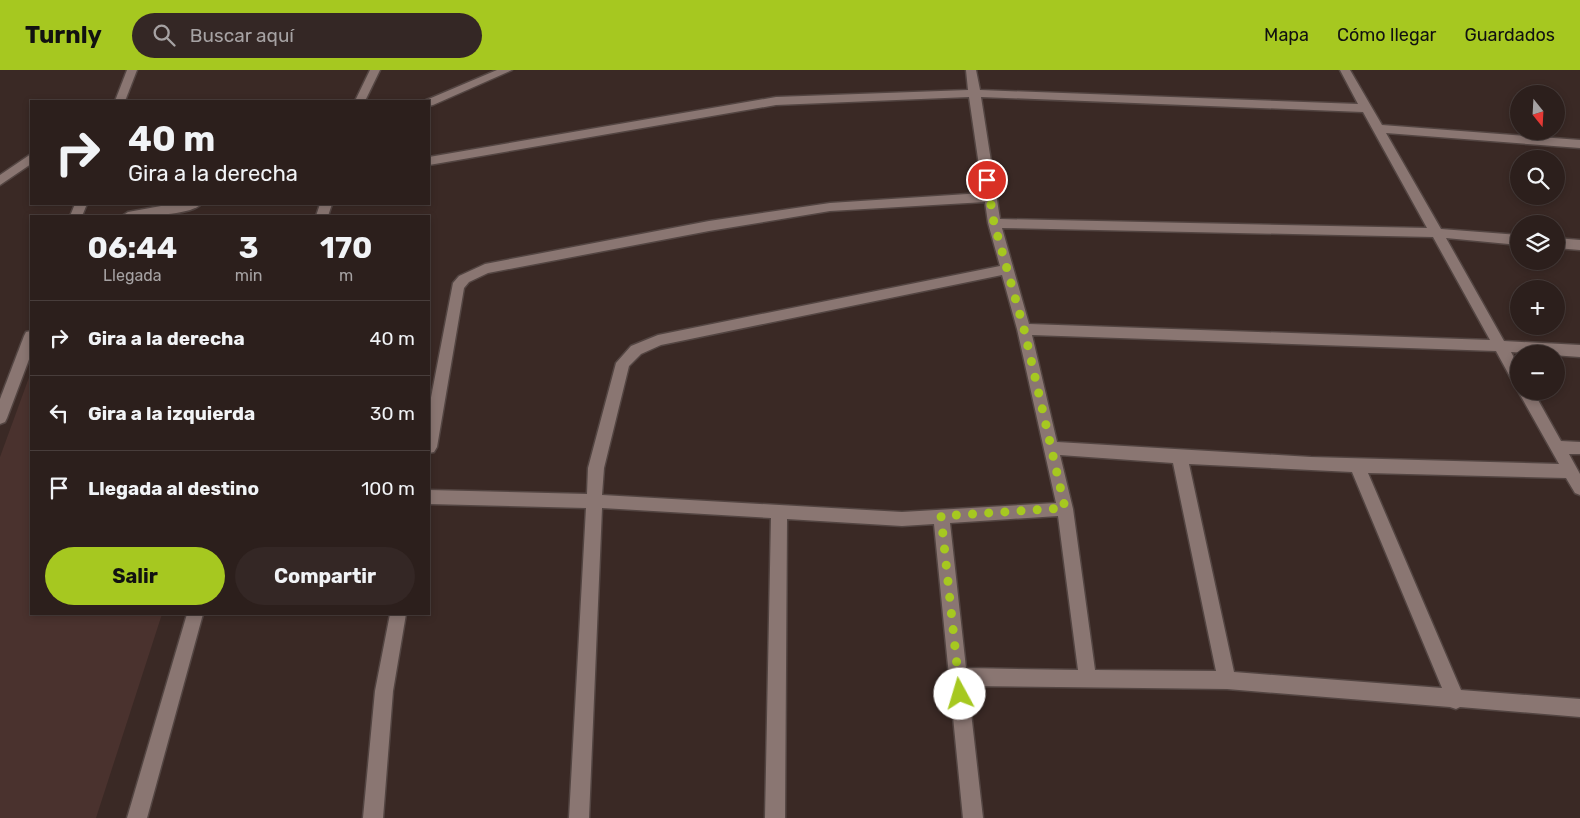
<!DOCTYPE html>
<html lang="es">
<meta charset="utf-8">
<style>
body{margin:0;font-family:Rubik,sans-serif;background:#342725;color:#f1f3f6;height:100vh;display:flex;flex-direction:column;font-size:19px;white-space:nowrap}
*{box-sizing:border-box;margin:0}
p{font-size:16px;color:#a6a2a3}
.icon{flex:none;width:28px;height:28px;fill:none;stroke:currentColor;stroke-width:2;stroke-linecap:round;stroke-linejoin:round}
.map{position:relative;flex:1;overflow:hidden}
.details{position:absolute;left:30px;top:145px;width:400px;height:400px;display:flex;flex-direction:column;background:#2c1f1c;border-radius:0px;box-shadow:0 2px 8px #0003,0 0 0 1px #483d3b}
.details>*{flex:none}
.guide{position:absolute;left:30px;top:30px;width:400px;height:105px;border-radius:0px;box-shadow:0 2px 8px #0003,0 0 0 1px #483d3b;background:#2c1f1c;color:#f1f3f6;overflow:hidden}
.needle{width:32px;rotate:162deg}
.tools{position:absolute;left:1510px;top:15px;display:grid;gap:10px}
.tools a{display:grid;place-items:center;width:55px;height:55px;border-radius:50%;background:#2c1f1c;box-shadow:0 2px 8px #0003,0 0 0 1px #483d3b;font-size:25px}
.pin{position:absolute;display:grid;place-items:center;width:42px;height:42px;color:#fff;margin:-21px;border:2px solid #fff;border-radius:50%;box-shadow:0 1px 5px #0007}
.me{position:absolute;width:55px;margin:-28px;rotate:354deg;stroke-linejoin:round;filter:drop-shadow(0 0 4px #0008)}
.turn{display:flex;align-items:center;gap:18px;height:105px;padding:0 15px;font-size:22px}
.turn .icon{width:65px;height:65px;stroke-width:2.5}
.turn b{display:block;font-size:35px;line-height:42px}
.eta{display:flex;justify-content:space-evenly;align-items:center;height:85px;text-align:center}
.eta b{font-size:30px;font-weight:700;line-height:35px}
.cta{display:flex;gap:10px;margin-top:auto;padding:10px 15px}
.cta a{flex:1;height:58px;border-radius:30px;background:#a6c820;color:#111;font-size:20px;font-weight:700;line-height:58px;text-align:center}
.cta a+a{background:#342725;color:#f1f3f6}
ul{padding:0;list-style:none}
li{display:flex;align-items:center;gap:15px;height:75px;padding:0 15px;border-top:1px solid #483d3b}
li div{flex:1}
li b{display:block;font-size:19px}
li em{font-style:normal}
header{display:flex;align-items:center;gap:30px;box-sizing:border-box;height:70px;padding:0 25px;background:#a6c820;color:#111}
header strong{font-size:24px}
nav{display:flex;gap:28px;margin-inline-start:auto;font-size:18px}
.search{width:350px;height:45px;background:#342725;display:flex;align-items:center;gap:12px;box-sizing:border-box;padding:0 18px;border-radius:28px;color:#a6a2a3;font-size:19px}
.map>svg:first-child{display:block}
</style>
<header>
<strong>Turnly</strong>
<div class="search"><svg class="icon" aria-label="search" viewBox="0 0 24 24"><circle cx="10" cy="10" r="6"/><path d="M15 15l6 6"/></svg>Buscar aquí</div>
<nav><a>Mapa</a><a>Cómo llegar</a><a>Guardados</a></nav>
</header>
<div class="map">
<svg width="1580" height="748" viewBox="0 0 1580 748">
<rect width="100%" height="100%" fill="#3a2925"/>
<polygon fill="#4a322e" points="31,302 31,544 162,544 96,748 0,748 0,387"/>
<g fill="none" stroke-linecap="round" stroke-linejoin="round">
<g stroke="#534542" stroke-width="3">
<g id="minor">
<polygon points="127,0 137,0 125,31 115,31"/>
<polygon points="370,0 380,0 365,31 355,31"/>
<polygon points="497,0 512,0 433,35 429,36 429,31 424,31"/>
<path d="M 966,0 L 976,0 L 980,20 L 1358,34 L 1340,0 L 1350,0 L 1382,55 L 1580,70 L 1580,78 L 1386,63 L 1441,159 L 1519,165 L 1519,175 L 1446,168 L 1504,271 L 1580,275 L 1580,287 L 1511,282 L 1519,297 L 1519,316 L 1514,314 L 1496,281 L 1032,265 L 1057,372 L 1311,387 L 1559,394 L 1518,321 L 1519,319 L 1519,321 L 1533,321 L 1561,371 L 1580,372 L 1580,384 L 1569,384 L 1580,404 L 1580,425 L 1575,423 L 1566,408 L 1368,403 L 1461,620 L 1580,629 L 1580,647 L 1460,637 L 1456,639 L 1450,637 L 1227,619 L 968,616 L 983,748 L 963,748 L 934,454 L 902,456 L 787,449 L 785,748 L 765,748 L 771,448 L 602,438 L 589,748 L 569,748 L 586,438 L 429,434 L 429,420 L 587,424 L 588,398 L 616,293 L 631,276 L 658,265 L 1000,196 L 988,153 L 985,132 L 830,141 L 709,161 L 488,203 L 469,212 L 464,218 L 437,377 L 434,382 L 429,383 L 429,338 L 453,213 L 459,206 L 485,194 L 709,151 L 830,133 L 983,123 L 969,27 L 776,35 L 429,95 L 429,87 L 776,27 L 968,20 ZM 981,27 L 1363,42 L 1427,158 L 1000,149 ZM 1002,158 L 1433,167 L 1490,270 L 1029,254 ZM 1002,205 L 1017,259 L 1056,433 L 902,442 L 602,425 L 604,398 L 629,296 L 641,284 L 661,275 ZM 1060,385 L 1173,393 L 1216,601 L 1095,600 L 1073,439 ZM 1189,394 L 1352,402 L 1442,618 L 1234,602 ZM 1058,446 L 1078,600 L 966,598 L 950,453 Z"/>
<polygon points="31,84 31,94 0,115 0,105"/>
<polygon points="75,134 87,134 82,146 70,146"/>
<path d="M 172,134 L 201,134 C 193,145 136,147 122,146 L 128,142 Z"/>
<polygon points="320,134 332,134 328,146 316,146"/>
<polygon points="1556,168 1580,170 1580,180 1556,178"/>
<polygon points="31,261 31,284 7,348 5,352 0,354 0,329 24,266 26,262"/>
<polygon points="187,544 203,544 147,748 127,748"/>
<polygon points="390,544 406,544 393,621 383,748 363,748 375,621"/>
</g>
</g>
<use href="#minor" fill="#8a7672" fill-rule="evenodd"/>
</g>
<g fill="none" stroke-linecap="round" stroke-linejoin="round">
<polyline stroke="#a6c820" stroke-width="9" stroke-dasharray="0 16.2" points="960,624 941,446 1065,438 1024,259 994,153 987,110"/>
</g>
</svg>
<div class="tools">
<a><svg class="needle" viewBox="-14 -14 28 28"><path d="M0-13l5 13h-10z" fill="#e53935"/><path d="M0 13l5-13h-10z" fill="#a6a2a3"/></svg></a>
<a><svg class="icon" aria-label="search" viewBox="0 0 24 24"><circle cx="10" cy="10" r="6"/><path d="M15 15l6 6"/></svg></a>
<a><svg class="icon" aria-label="layers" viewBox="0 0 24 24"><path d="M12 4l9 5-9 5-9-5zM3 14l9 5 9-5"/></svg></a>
<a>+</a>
<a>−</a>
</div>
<div class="pin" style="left:987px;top:110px;background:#d93025"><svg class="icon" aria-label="arrive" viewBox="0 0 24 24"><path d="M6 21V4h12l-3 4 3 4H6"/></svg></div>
<svg class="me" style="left:960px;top:624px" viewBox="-20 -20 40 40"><circle r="19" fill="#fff"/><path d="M0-13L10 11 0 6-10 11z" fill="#a6c820"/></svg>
<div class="guide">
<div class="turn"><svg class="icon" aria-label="right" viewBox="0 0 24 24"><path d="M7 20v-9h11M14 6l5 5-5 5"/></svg><div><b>40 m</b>Gira a la derecha</div></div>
</div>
<section class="details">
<div class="eta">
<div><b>06:44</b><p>Llegada</p></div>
<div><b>3</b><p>min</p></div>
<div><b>170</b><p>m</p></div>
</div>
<ul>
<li><svg class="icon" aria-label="right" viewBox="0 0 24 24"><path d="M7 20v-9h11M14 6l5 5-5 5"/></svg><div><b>Gira a la derecha</b></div><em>40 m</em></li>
<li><svg class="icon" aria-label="left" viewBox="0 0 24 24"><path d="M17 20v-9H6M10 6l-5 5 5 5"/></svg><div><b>Gira a la izquierda</b></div><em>30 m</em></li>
<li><svg class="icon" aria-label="arrive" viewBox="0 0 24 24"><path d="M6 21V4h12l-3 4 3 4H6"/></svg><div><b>Llegada al destino</b></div><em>100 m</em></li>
</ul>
<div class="cta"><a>Salir</a><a>Compartir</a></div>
</section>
</div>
